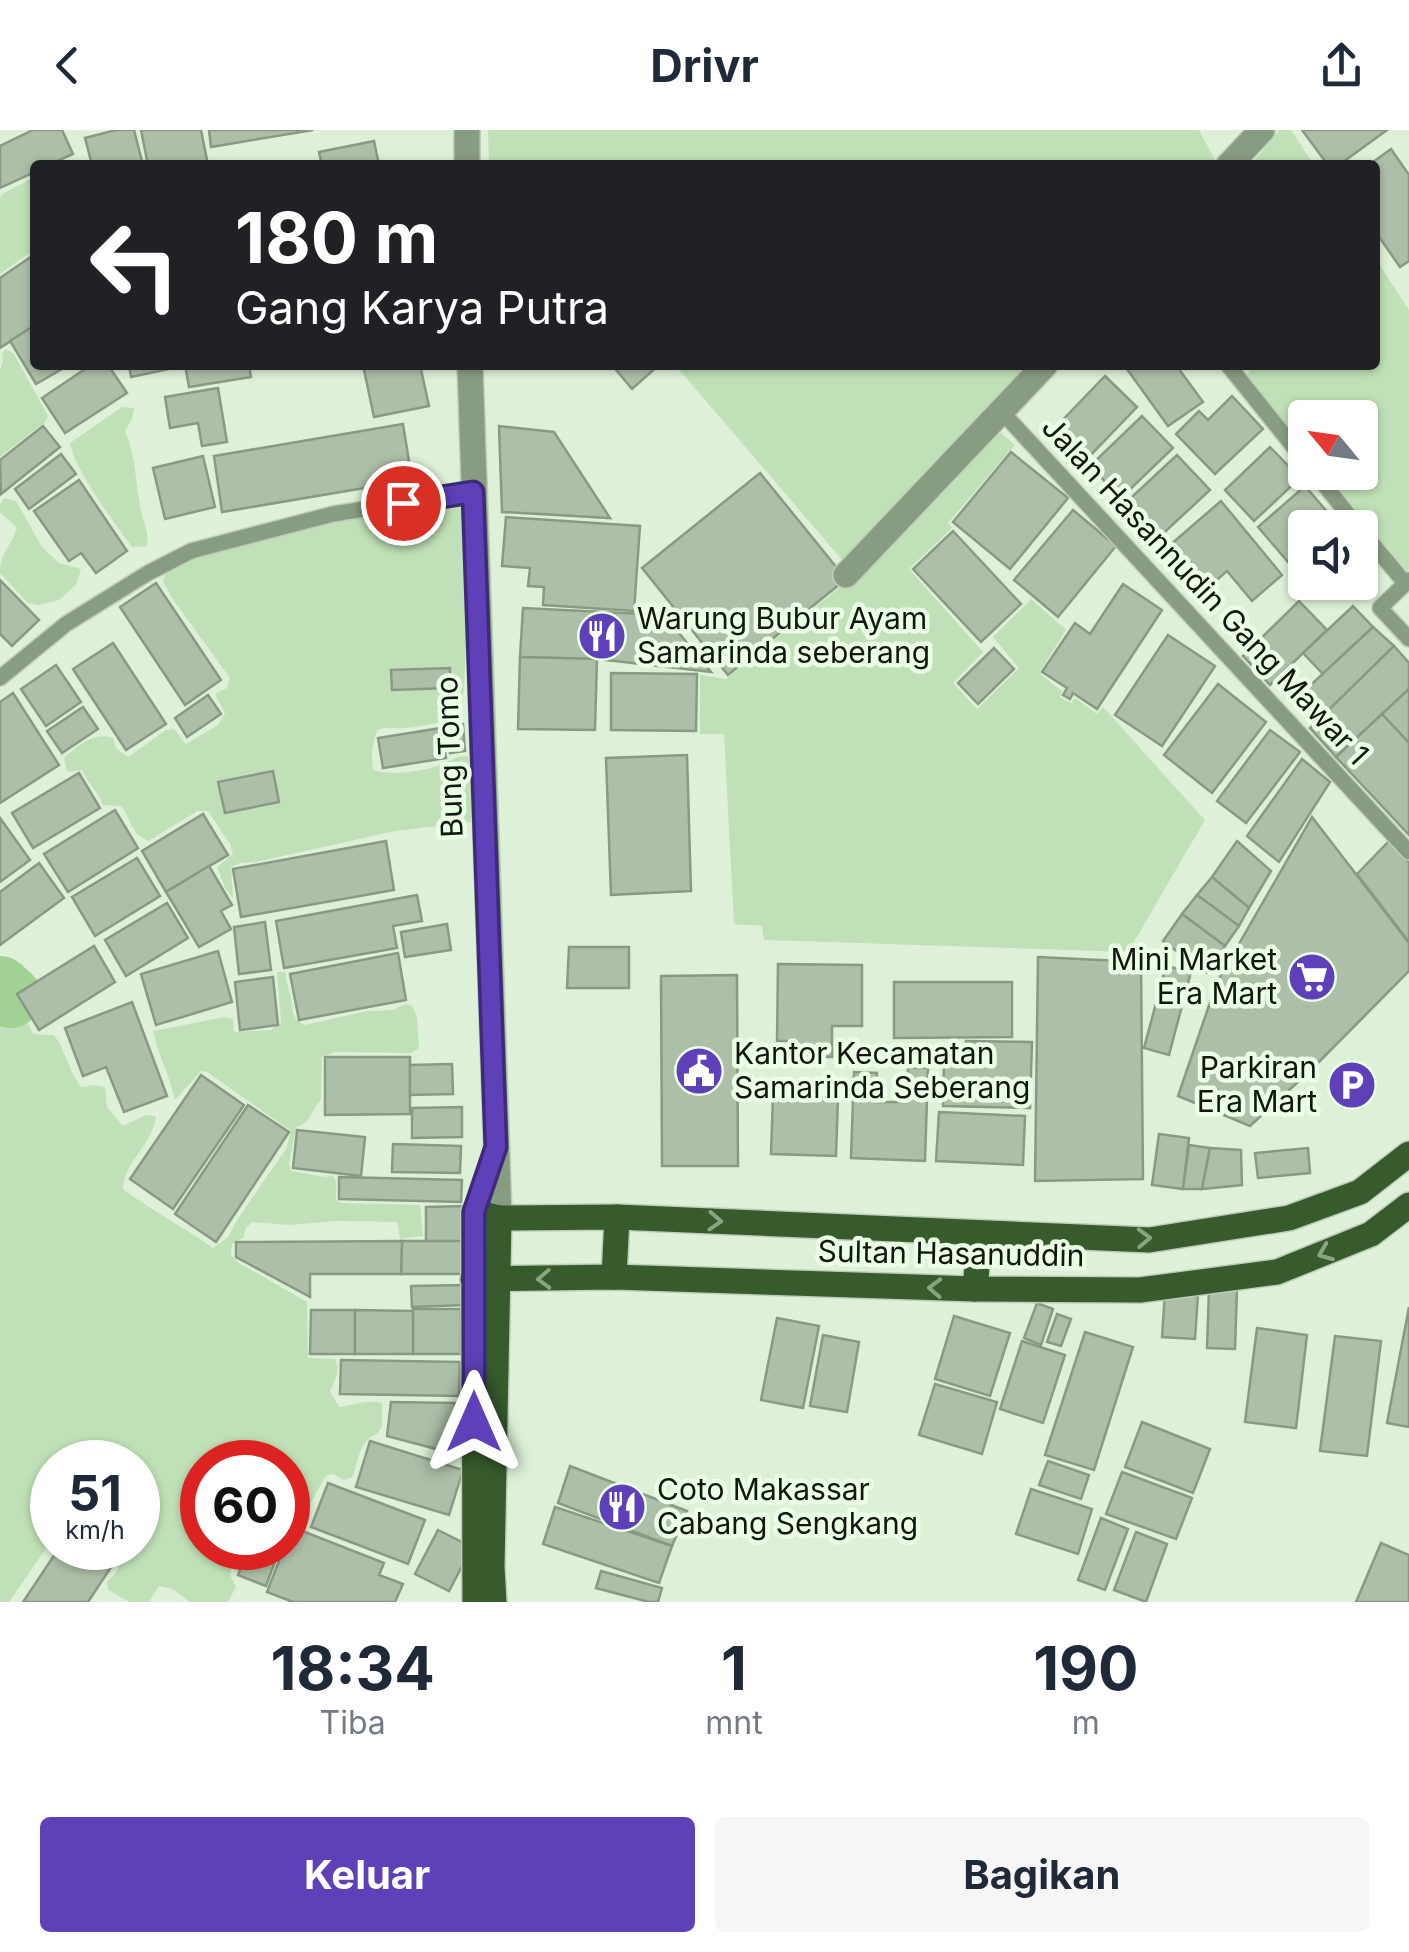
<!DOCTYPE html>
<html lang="id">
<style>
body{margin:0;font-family:Inter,sans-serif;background:#f6f6f7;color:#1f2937;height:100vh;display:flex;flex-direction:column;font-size:38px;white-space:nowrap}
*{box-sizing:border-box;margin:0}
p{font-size:32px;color:#747a83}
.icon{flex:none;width:55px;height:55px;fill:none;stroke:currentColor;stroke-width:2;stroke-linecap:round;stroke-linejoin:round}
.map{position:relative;height:1472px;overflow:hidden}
.panel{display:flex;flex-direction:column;background:#fff;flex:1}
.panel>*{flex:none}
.guide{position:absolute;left:30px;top:30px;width:1350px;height:210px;border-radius:10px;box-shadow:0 2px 8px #0004;background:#202124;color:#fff;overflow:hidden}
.needle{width:65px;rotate:299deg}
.controls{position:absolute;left:1288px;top:270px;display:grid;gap:20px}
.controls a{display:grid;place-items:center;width:90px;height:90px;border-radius:10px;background:#fff;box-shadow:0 2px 8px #0004;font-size:50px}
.speed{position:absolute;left:30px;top:1310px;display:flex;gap:20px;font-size:50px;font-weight:700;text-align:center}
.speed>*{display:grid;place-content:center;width:130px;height:130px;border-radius:50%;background:#fff;box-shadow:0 2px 8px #0004;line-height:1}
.speed small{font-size:25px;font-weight:400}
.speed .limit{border:15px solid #d22;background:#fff;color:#111}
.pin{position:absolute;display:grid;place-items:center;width:85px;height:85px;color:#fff;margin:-42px;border:5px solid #fff;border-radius:50%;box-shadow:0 2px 10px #0007}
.me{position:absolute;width:110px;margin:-55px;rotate:0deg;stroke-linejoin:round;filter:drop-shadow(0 0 8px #0008)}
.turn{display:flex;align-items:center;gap:35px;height:210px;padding:0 40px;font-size:45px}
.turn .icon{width:130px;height:130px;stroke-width:2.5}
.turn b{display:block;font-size:70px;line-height:85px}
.eta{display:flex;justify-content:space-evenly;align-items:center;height:170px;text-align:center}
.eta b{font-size:60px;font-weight:700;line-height:70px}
.cta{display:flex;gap:20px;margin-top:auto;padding:20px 40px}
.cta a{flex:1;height:115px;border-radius:10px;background:#5e40b9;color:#fff;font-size:40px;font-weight:700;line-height:115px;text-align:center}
.cta a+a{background:#f6f6f7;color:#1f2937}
header{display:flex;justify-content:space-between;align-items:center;height:130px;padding:0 40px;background:#fff;font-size:45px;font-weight:700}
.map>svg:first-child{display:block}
</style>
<header><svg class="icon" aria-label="back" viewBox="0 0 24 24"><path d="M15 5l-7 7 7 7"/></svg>Drivr<svg class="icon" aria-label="share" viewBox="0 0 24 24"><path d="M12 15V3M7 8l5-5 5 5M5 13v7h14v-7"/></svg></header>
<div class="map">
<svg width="1409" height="1472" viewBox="0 0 1409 1472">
<rect width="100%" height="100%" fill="#def1d8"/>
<g fill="#c0e1b7">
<polygon points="488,0 1199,0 1217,34 489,35"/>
<polygon points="1279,0 1291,0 1314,35 1251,35"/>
<polygon points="35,47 35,119 0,144 0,68 2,64"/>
<polygon points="1375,128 1409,180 1409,439 1407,441 1325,343 1360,342 1360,288 1305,288 1305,319 1245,248 1254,235 1375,235"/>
<polygon points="6,219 14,224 48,286 45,292 0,327 0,239 3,232 2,223"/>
<polygon points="675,235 1033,235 849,438"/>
<path d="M 122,277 L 134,278 L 132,289 L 125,301 C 136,326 135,349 140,375 C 142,390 150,401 147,416 L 132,417 C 115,394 74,339 70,313 Z"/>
<polygon points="995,298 1015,315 948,393 952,398 909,439 983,522 953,553 977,579 1019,538 993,507 1031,469 1066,500 1039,543 1062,561 1060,567 1071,573 1075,568 1097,584 1103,577 1205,690 1128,822 764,810 762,796 734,794 724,604 700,604 700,545 726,549 851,448"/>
<path d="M 4,368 L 16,371 L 42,417 L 59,433 L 81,439 L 76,455 L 59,470 L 38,475 L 28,473 L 0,443 C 0,422 11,417 17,398 L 0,382 L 0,375 Z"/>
<path d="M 451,372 L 460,372 L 465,379 C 468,447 468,513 462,581 C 447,592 423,597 404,598 C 394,599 388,596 378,600 C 372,614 371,624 373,639 C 386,647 423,641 437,636 C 449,632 456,625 468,626 L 471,644 L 471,692 L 395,701 L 256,732 L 240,733 L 231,737 L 233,768 L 225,758 L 217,737 L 233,724 L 230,714 L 208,681 L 198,681 L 148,711 C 130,703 132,690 121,676 L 103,675 C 98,661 87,653 82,640 L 67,642 L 64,628 C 77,616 94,601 113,608 L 116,618 L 128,627 L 166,600 L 174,599 L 186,614 L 218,595 L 225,583 L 215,564 L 227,558 L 230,548 L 172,468 L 163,451 L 167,437 L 195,425 L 331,389 L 389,383 Z"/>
<path d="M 277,842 L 286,842 C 285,852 289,857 291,867 C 293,881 291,888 305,895 L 367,881 L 393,880 L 405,874 L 412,875 L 417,888 L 419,918 L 411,923 L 335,922 L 322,927 L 321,970 C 311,980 310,995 296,997 L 289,1034 L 291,1041 L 325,1047 L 333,1046 L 336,1052 L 336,1070 L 341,1073 L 420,1075 L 423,1106 L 400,1109 L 397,1092 L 336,1091 L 290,1095 L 252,1092 L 245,1099 L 244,1107 L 232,1114 L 231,1125 L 239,1133 L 307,1172 L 308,1228 L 335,1229 C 341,1240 335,1251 330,1261 L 339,1277 C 354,1275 368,1269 382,1273 L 382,1297 L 377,1304 C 361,1308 357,1332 353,1347 L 344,1350 L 333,1344 L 326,1346 L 311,1372 L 288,1377 L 288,1332 L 202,1332 L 202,1418 L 235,1418 L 230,1445 L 236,1457 L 228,1472 L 190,1472 L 173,1459 L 159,1456 L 149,1472 L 130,1472 L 108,1460 L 107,1452 L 115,1444 L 120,1433 L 115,1424 L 107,1418 L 138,1418 L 138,1332 L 52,1332 L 52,1410 L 9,1472 L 0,1472 L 0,868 L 29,895 L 33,904 L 54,905 C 66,920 68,940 81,957 L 94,955 L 105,957 L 107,977 L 123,996 L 146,985 L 156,986 C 153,1015 124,1031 123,1059 C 152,1081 184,1097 213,1118 L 228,1107 L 237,1090 L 286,1019 L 291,1001 L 207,942 L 201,941 L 175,970 C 170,946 158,925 153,901 L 225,887 L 233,889 L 234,902 L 271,900 L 281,892 Z"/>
</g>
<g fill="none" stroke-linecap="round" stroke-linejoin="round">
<polyline stroke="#a1d294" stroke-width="62" points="0,857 11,867"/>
</g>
<g fill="#adbfa8" stroke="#899a84" stroke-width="2.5">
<polygon points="33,0 62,0 73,24 49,35 35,35 35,42 0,58 0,16"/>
<polygon points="116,0 134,0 143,35 92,35 85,8"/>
<polygon points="141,0 201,0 208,35 148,35"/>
<polygon points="209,0 313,0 211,17"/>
<polygon points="1302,0 1387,0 1339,35 1328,35"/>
<polygon points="374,11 379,35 322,35 319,22"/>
<polygon points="1391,19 1409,45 1409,131 1400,137 1375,101 1375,35 1369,35"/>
<polygon points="35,124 35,195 0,218 0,148"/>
<polygon points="35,195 35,235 69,235 36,254 10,211"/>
<polygon points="91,235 108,235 127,263 65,303 42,268"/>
<polygon points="129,235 182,235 183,236 131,247"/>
<polygon points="185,235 249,235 251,247 189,257"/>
<polygon points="363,235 420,235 429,276 374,287"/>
<polygon points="612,235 659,235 632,259"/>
<polygon points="1124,235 1176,235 1203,272 1168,296"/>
<polygon points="1105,246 1137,277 1086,330 1054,299"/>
<polygon points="218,258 227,312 202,316 198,293 170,298 165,267"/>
<polygon points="1232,266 1263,299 1215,344 1176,304 1199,281 1208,290"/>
<polygon points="1142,286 1173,318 1121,368 1090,336"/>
<polygon points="403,294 412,350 222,382 214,326"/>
<polygon points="43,296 60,317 1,364 0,330"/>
<polygon points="499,296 554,302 610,388 502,382"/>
<polygon points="1270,317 1300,348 1254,391 1225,360"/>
<polygon points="1011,322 1068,368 1010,439 953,392"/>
<polygon points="61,324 76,344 29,379 15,359"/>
<polygon points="1177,325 1210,360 1154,412 1121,377"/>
<polygon points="203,326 215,377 165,389 153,338"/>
<polygon points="760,343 846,449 728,545 642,438"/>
<polygon points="79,350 127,421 96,443 81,423 69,431 34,381"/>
<polygon points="1305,356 1335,391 1328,398 1305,398 1305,417 1288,432 1258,397"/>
<polygon points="1221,371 1282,445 1252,471 1227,441 1210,456 1190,432 1178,441 1162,422"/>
<polygon points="1073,380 1116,416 1058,487 1014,450"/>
<polygon points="506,387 640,396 634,481 543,475 544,457 528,456 530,438 502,436"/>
<polygon points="953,401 1021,474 981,512 913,439"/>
<polygon points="0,450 39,490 12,516 0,504"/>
<polygon points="156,453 221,550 185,575 120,477"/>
<polygon points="1123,454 1162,480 1097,579 1073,563 1070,569 1063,565 1067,558 1042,542 1075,493 1090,504"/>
<polygon points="1299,471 1327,500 1270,555 1243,526"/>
<polygon points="1353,476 1373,497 1323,544 1303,523"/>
<polygon points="523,478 664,485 711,542 597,529 520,527"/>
<polygon points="1373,497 1394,516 1322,587 1301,564"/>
<polygon points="1168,505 1215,536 1162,616 1115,585"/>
<polygon points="113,513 166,594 126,620 73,539"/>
<polygon points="1394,516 1409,533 1409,559 1336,627 1310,598"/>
<polygon points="994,518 1014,539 978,574 958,553"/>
<polygon points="520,527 597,529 595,600 518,599"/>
<polygon points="56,535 81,572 46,596 21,559"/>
<polygon points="450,538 450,558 392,560 391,540"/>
<polygon points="611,543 697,544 696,601 611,600"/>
<polygon points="1218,554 1266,592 1212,663 1164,625"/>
<polygon points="1409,559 1409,613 1382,584"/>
<polygon points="13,563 59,635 0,673 0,572"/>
<polygon points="208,565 221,584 187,607 175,588"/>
<polygon points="83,577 98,599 62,623 47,601"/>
<polygon points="1382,584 1409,613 1409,705 1336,627"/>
<polygon points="463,594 465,621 450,623 448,595"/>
<polygon points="441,598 446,628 383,638 378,608"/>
<polygon points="1270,600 1300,622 1246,693 1217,671"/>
<polygon points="687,625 691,761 611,765 606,628"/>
<polygon points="1302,629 1330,652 1279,732 1247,706"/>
<polygon points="273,641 279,672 225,683 218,652"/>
<polygon points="79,643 100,678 33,718 12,683"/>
<polygon points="115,680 138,718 68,762 44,724"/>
<polygon points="203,684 228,725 166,762 142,721"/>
<polygon points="1312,687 1409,813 1409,841 1311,940 1250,996 1178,966 1217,852"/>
<polygon points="0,688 30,730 0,752"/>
<polygon points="386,711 394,760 241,787 233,739"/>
<polygon points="1237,711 1271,741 1249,778 1212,747"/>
<polygon points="1389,711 1409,732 1409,812 1357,744"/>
<polygon points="137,728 160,766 95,806 72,767"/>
<polygon points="39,733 64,768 0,815 0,762"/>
<polygon points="209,736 232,775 221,781 231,799 199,817 166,762"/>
<polygon points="1212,747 1249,778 1239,796 1197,765"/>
<polygon points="417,765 422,791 393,796 397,818 284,838 276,791"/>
<polygon points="1197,765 1239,796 1225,816 1182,784"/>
<polygon points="167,773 188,808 126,846 105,810"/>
<polygon points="1182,784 1225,816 1206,843 1163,811"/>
<polygon points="265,792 271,840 239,844 234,797"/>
<polygon points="447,794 451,820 405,827 401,802"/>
<polygon points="94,816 115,852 39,900 17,864"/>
<polygon points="569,817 629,817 629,858 567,858"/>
<polygon points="218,821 232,872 156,895 141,844"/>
<polygon points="398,823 406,870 299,890 290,844"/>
<polygon points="1038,827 1141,832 1143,1049 1035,1051"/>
<polygon points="778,834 862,835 862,896 832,896 832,927 797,927 797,911 777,911"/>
<polygon points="1166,836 1191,842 1169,925 1144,918"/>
<polygon points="737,845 738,1036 662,1036 661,846"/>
<polygon points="273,847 278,895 240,900 235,852"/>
<polygon points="894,852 1012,852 1012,907 894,908"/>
<polygon points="132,872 167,966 124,982 106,937 83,946 65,898"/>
<polygon points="966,911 1032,912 1030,978 943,976 944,929 965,930"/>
<polygon points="325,927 410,927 410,984 325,985"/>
<polygon points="452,934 453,964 410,965 410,935"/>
<polygon points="908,938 928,938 925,1031 851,1028 854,942 877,943 876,972 907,972"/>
<polygon points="201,945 244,975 173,1079 130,1049"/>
<polygon points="773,965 838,968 836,1026 771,1024"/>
<polygon points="248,975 289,1002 216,1112 175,1084"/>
<polygon points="462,977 462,1007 412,1008 412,978"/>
<polygon points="939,982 1025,986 1023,1035 936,1031"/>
<polygon points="297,1000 365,1007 361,1046 293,1038"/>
<polygon points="1159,1004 1189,1008 1183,1059 1152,1055"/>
<polygon points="393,1014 461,1016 460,1043 392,1042"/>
<polygon points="1189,1015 1210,1018 1202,1059 1183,1059"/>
<polygon points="1210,1018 1241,1020 1242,1055 1202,1059"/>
<polygon points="1308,1018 1310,1043 1258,1048 1255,1023"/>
<polygon points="339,1047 462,1050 461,1072 339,1069"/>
<polygon points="468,1076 467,1111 426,1112 426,1077"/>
<polygon points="402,1111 467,1111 467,1144 401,1144"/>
<polygon points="402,1111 401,1144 310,1144 310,1167 236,1127 236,1112"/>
<polygon points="464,1155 465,1175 412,1177 411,1156"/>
<polygon points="1209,1159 1237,1159 1235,1219 1207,1218"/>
<polygon points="1165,1162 1198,1164 1195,1209 1162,1207"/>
<polygon points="1037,1173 1053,1179 1041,1215 1024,1208"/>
<polygon points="1409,1177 1409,1297 1387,1293"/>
<rect x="413" y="1179" width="48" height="45"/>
<polygon points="311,1180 355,1180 355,1224 310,1224"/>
<polygon points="355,1180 413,1181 413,1224 355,1224"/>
<polygon points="1057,1184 1071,1189 1061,1216 1047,1212"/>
<polygon points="954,1186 1010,1203 990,1266 935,1249"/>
<polygon points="777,1188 819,1196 803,1278 761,1270"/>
<polygon points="1257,1198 1307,1205 1296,1298 1245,1292"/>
<polygon points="1085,1202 1133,1217 1094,1340 1045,1325"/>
<polygon points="823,1205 859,1212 847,1282 810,1276"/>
<polygon points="1335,1206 1381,1211 1367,1326 1320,1321"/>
<polygon points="1022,1211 1065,1225 1043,1293 1000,1279"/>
<polygon points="341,1230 460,1232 459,1266 340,1264"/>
<polygon points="935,1254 997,1272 982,1324 919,1305"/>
<polygon points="391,1272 455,1273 459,1325 387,1306"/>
<polygon points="1142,1292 1210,1319 1193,1363 1125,1337"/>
<polygon points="370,1311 463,1340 449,1385 356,1357"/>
<polygon points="1048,1331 1089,1345 1081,1369 1039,1355"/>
<polygon points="570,1336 687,1381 672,1416 558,1373"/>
<polygon points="1122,1342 1192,1368 1176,1409 1106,1384"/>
<polygon points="328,1353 425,1390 408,1434 311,1397"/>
<polygon points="1031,1359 1092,1379 1078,1424 1016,1404"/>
<polygon points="555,1377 672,1416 659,1453 543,1414"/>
<polygon points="1101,1388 1128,1399 1105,1460 1078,1450"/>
<polygon points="292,1397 384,1433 379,1445 403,1454 395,1472 293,1472 267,1462 284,1418 288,1418 288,1408"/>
<polygon points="438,1400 472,1417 449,1461 415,1444"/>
<polygon points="1136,1402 1167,1414 1146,1472 1114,1460"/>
<polygon points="1381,1413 1409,1425 1409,1472 1356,1472"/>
<polygon points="59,1418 88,1418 113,1434 88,1472 23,1472"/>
<polygon points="249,1418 280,1418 266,1456 238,1445"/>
<polygon points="601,1441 662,1458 658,1472 649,1472 596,1458"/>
</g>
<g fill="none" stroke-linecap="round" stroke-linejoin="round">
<g stroke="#bdceb8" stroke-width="18">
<g id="service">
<polyline points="1228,235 1305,331"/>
<polyline points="1002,282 1409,722"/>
<polyline points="1314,342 1359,398"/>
<polyline points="1360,399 1405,453"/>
<polyline points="1409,450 1380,478 1409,509"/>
<polyline points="0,548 66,494 148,443 191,421 333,384 473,362"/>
</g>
</g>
<g stroke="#bdceb8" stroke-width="28">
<g id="minor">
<polyline points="1229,35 1262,0"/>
<polyline points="846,445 1045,235"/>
</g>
</g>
<g stroke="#bdceb8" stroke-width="28">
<g id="tertiary">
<polyline points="467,0 467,35"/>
<polyline points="470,235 499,1088"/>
</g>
</g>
<g stroke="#bdceb8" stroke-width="28">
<g id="primary">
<polyline points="614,1147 617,1087"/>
<polyline points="473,1149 614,1147 975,1159 1140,1160 1277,1142 1371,1104 1409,1075"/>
<polyline points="975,1159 980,1104"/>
<polyline points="475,1472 474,1082 499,1088 617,1087 1149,1110 1289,1088 1360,1062 1409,1024"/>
<polyline points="494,1472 492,1437 499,1088"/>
</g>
</g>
<use href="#service" stroke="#889c82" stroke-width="15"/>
<use href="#minor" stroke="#889c82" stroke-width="25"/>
<use href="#tertiary" stroke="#889c82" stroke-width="25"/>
<use href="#primary" stroke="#375b2d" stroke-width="25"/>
</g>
<defs><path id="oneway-chevron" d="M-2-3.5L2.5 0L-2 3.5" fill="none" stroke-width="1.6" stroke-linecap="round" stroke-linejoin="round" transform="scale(2.5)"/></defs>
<g stroke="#88a480">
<use href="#oneway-chevron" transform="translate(715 1091) rotate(3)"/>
<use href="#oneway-chevron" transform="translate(1144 1108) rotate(-2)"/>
<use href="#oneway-chevron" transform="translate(1325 1123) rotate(158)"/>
<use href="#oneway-chevron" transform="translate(544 1149) rotate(178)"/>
<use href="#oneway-chevron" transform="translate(935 1158) rotate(-178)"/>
</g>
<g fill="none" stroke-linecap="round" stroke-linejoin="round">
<g stroke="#3d2a78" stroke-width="25">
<polyline id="route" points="403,373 473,362 496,1017 474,1082 474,1292"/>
</g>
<use href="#route" stroke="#5e40b9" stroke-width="18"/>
</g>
<defs>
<g id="restaurant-disc" transform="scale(2.5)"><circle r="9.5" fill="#5e40b9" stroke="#ebfee6"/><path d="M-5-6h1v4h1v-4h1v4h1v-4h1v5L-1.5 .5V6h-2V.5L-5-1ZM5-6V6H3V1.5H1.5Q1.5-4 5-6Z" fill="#fff"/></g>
<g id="supermarket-disc" transform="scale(2.5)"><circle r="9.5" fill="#5e40b9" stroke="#ebfee6"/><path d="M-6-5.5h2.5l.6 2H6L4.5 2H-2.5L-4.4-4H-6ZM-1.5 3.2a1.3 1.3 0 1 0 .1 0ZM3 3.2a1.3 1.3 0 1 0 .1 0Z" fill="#fff"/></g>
<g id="civic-disc" transform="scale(2.5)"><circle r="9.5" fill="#5e40b9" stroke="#ebfee6"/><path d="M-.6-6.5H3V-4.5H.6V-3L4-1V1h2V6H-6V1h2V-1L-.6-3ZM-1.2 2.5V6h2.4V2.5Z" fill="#fff"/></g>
<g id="parking-disc" transform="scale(2.5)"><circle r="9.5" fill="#5e40b9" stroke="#ebfee6"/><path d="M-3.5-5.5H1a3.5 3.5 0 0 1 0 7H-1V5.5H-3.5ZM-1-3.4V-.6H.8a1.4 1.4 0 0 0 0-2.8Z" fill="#fff"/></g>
</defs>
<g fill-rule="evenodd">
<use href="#restaurant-disc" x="602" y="506"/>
<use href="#supermarket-disc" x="1312" y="847"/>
<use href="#civic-disc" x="699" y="941"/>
<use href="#parking-disc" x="1352" y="955"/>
<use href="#restaurant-disc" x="622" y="1377"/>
</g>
<g text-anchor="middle" stroke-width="9" stroke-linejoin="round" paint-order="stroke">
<g font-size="30" fill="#11170f" stroke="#ebfee6">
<text transform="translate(1205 461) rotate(47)" y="10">Jalan Hasannudin Gang Mawar 1</text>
<text transform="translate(450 627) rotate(-92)" y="10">Bung Tomo</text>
<text transform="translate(951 1124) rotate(1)" y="10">Sultan Hasanuddin</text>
</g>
<g font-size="30" fill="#11170f" stroke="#ebfee6" text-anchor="start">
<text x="637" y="499">Warung Bubur Ayam<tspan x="637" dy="34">Samarinda seberang</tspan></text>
<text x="1277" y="840" text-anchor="end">Mini Market<tspan x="1277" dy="34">Era Mart</tspan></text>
<text x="734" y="934">Kantor Kecamatan<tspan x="734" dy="34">Samarinda Seberang</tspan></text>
<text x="1317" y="948" text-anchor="end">Parkiran<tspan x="1317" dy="34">Era Mart</tspan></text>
<text x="657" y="1370">Coto Makassar<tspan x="657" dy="34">Cabang Sengkang</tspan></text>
</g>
</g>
</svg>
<div class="controls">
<a><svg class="needle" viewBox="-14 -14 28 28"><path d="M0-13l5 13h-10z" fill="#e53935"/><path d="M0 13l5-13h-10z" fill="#747a83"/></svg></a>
<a><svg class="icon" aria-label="sound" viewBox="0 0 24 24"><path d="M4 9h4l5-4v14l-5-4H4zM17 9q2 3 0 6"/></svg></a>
</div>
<div class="speed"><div>51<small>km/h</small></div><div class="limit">60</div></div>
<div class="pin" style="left:403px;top:373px;background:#d93025"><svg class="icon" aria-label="arrive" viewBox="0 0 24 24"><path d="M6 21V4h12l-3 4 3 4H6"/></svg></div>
<svg class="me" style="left:474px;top:1292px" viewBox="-20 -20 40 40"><path d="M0-17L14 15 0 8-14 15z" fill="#5e40b9" stroke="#fff" stroke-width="4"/></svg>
<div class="guide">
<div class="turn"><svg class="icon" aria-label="left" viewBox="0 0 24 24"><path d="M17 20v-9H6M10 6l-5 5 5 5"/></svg><div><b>180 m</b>Gang Karya Putra</div></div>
</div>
</div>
<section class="panel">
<div class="eta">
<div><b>18:34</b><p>Tiba</p></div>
<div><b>1</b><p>mnt</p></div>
<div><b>190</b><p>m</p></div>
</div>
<div class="cta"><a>Keluar</a><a>Bagikan</a></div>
</section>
